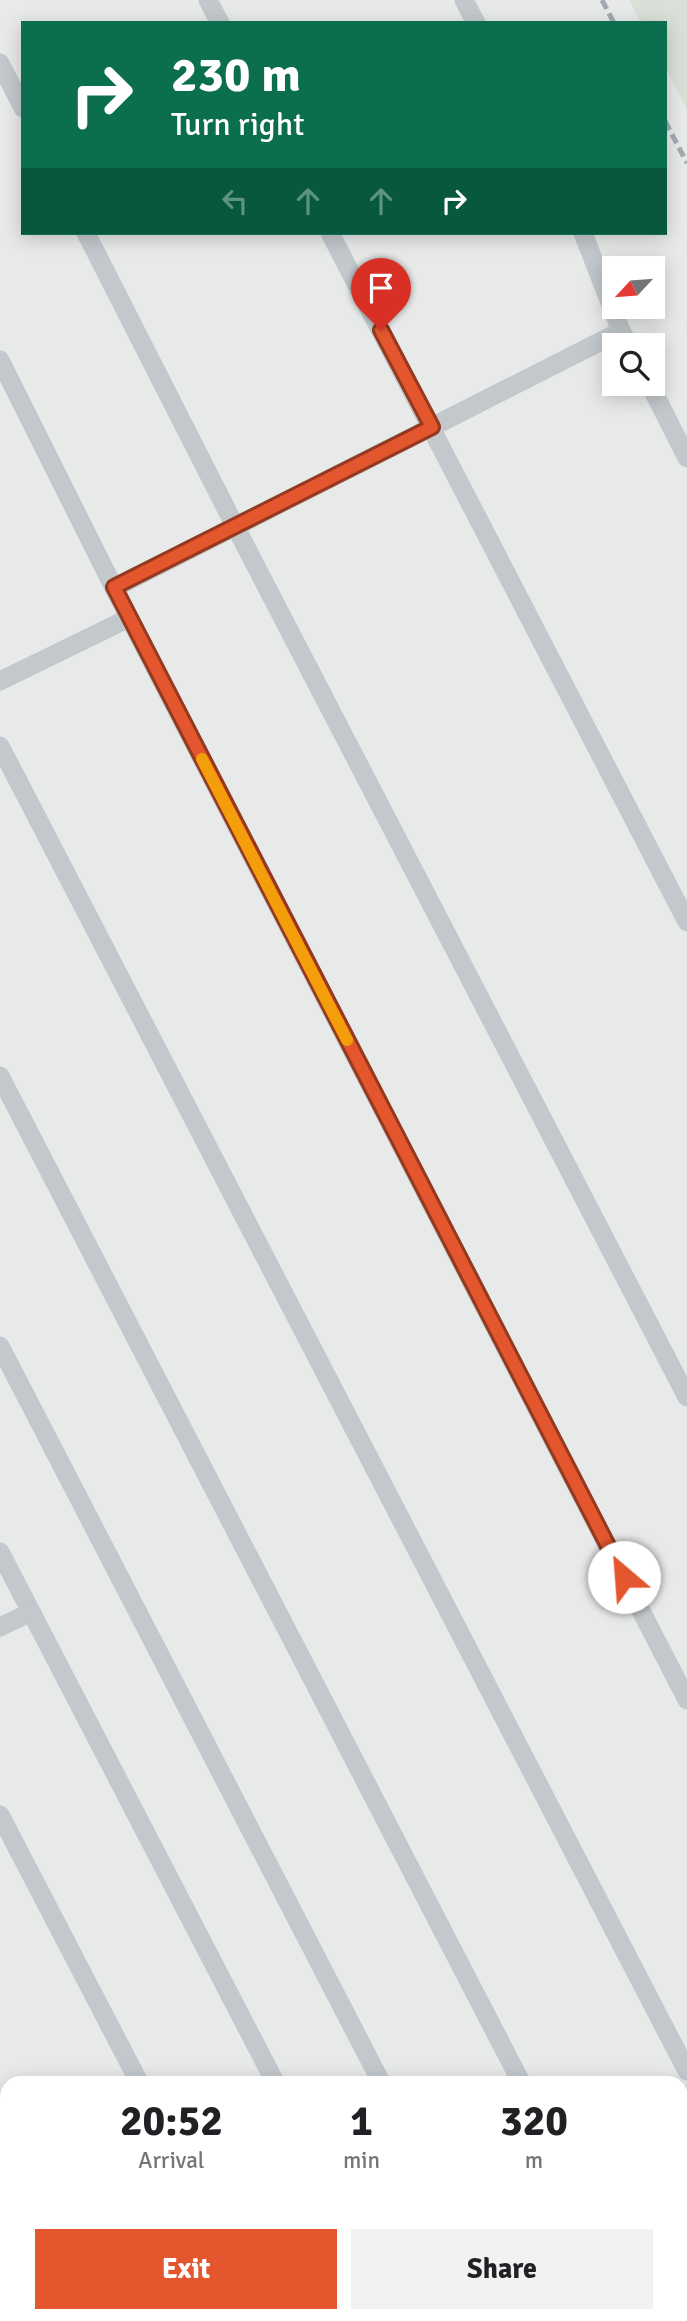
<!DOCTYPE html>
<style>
body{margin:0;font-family:Signika,sans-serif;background:#f2f2f2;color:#202124;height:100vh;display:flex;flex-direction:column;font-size:26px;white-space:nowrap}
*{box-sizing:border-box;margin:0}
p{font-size:23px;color:#757577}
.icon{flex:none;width:38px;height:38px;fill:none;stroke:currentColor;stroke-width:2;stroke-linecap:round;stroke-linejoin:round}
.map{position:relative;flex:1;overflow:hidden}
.sheet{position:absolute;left:0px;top:2076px;width:688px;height:247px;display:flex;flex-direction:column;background:#fff;border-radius:21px 21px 0 0;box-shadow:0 4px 18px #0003}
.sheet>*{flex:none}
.banner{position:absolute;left:21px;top:21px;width:646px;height:214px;border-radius:0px;box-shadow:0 4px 18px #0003;background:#0b6e4f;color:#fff;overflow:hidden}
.needle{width:46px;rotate:244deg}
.fabs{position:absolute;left:602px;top:256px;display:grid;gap:14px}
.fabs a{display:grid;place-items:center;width:63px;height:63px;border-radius:0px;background:#fff;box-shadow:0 4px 18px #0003;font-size:35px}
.pin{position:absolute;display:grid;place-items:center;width:60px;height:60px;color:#fff;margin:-72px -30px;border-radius:50% 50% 50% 0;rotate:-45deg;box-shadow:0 0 7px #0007}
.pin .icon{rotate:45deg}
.me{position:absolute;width:77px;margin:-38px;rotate:333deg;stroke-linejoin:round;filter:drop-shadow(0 0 5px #0008)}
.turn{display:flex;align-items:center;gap:24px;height:147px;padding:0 35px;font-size:32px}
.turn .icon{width:91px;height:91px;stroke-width:2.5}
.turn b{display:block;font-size:49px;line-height:60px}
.lanes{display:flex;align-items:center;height:66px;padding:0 35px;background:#0003;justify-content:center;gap:35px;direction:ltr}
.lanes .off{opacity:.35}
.eta{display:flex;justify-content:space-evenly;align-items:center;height:119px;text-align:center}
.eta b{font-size:42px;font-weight:700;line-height:49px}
.cta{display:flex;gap:14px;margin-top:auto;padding:14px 35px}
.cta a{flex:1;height:80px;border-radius:0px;background:#e4572e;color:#fff;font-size:28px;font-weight:700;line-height:80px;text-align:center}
.cta a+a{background:#f2f2f2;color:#202124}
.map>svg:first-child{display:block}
</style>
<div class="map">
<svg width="687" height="2321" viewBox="0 0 687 2321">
<rect width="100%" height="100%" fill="#fafaf8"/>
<path fill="#e8e9e9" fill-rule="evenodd" d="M 0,0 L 629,0 L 641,23 L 23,23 L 23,233 L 665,233 L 665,68 L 687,110 L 687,2321 L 0,2321 ZM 614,268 L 653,268 L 653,306 L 614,306 ZM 614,345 L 653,345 L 653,383 L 614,383 ZM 7,2082 L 681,2082 L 681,2315 L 7,2315 Z"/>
<polygon fill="#dadfd7" points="629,0 687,0 687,110 665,68 665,23 641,23"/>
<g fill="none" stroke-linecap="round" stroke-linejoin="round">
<g stroke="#c3c8cc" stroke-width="19">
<polyline points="208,0 220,23"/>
<polyline points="464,0 476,23"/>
<polyline points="0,63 23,108"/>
<polyline points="86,233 235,526 687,1397"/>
<polyline points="330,233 687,922"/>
<polyline points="583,233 621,331"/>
<polyline points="629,345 621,331 114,588 687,1700"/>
<polyline points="0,360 114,588"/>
<polyline points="649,383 687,458"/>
<polyline points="0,681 129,618"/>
<polyline points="0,746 687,2071"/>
<polyline points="0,1076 521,2082"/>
<polyline points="0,1346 381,2082"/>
<polyline points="0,1552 275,2082"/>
<polyline points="0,1627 31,1612"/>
<polyline points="0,1815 139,2082"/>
<polyline points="0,2111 7,2124"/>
<polyline points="106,2315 109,2321"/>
<polyline points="260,2315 263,2321"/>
<polyline points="396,2315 399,2321"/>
<polyline points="501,2315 504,2321"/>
<polyline points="641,2315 644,2321"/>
</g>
<g stroke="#a2aab0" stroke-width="5" stroke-dasharray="10 5" stroke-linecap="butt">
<polyline points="602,0 614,23"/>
<polyline points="665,121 687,163"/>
</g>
</g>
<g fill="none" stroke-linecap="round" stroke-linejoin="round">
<g stroke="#94391e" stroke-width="18">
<polyline id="route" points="381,330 432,427 114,587 624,1577"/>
</g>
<use href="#route" stroke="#e4572e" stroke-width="12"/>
<polyline stroke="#f59e0b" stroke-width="12" points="202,759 347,1040"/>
</g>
</svg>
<div class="fabs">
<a><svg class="needle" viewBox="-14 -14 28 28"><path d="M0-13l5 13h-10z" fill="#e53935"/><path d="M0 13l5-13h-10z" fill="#757577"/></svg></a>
<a><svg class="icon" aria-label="search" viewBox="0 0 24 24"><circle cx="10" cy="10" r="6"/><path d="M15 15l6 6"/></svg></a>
</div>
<div class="pin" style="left:381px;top:330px;background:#d93025"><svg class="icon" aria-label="arrive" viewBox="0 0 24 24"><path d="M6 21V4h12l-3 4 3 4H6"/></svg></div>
<svg class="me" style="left:624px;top:1577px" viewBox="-20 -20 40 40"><circle r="19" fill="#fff"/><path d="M0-13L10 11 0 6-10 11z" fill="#e4572e"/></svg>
<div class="banner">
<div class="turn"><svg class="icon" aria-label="right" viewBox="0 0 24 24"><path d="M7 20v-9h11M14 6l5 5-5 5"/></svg><div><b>230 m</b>Turn right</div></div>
<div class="lanes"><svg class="icon off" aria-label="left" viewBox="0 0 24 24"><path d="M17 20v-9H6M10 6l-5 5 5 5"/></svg><svg class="icon off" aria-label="ahead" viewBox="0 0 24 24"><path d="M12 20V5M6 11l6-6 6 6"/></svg><svg class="icon off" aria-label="ahead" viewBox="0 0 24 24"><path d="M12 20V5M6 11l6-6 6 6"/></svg><svg class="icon" aria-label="right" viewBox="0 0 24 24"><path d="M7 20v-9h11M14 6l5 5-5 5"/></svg></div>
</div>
<section class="sheet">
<div class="eta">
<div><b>20:52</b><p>Arrival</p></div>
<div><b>1</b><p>min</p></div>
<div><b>320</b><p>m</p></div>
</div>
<div class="cta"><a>Exit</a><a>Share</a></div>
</section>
</div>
